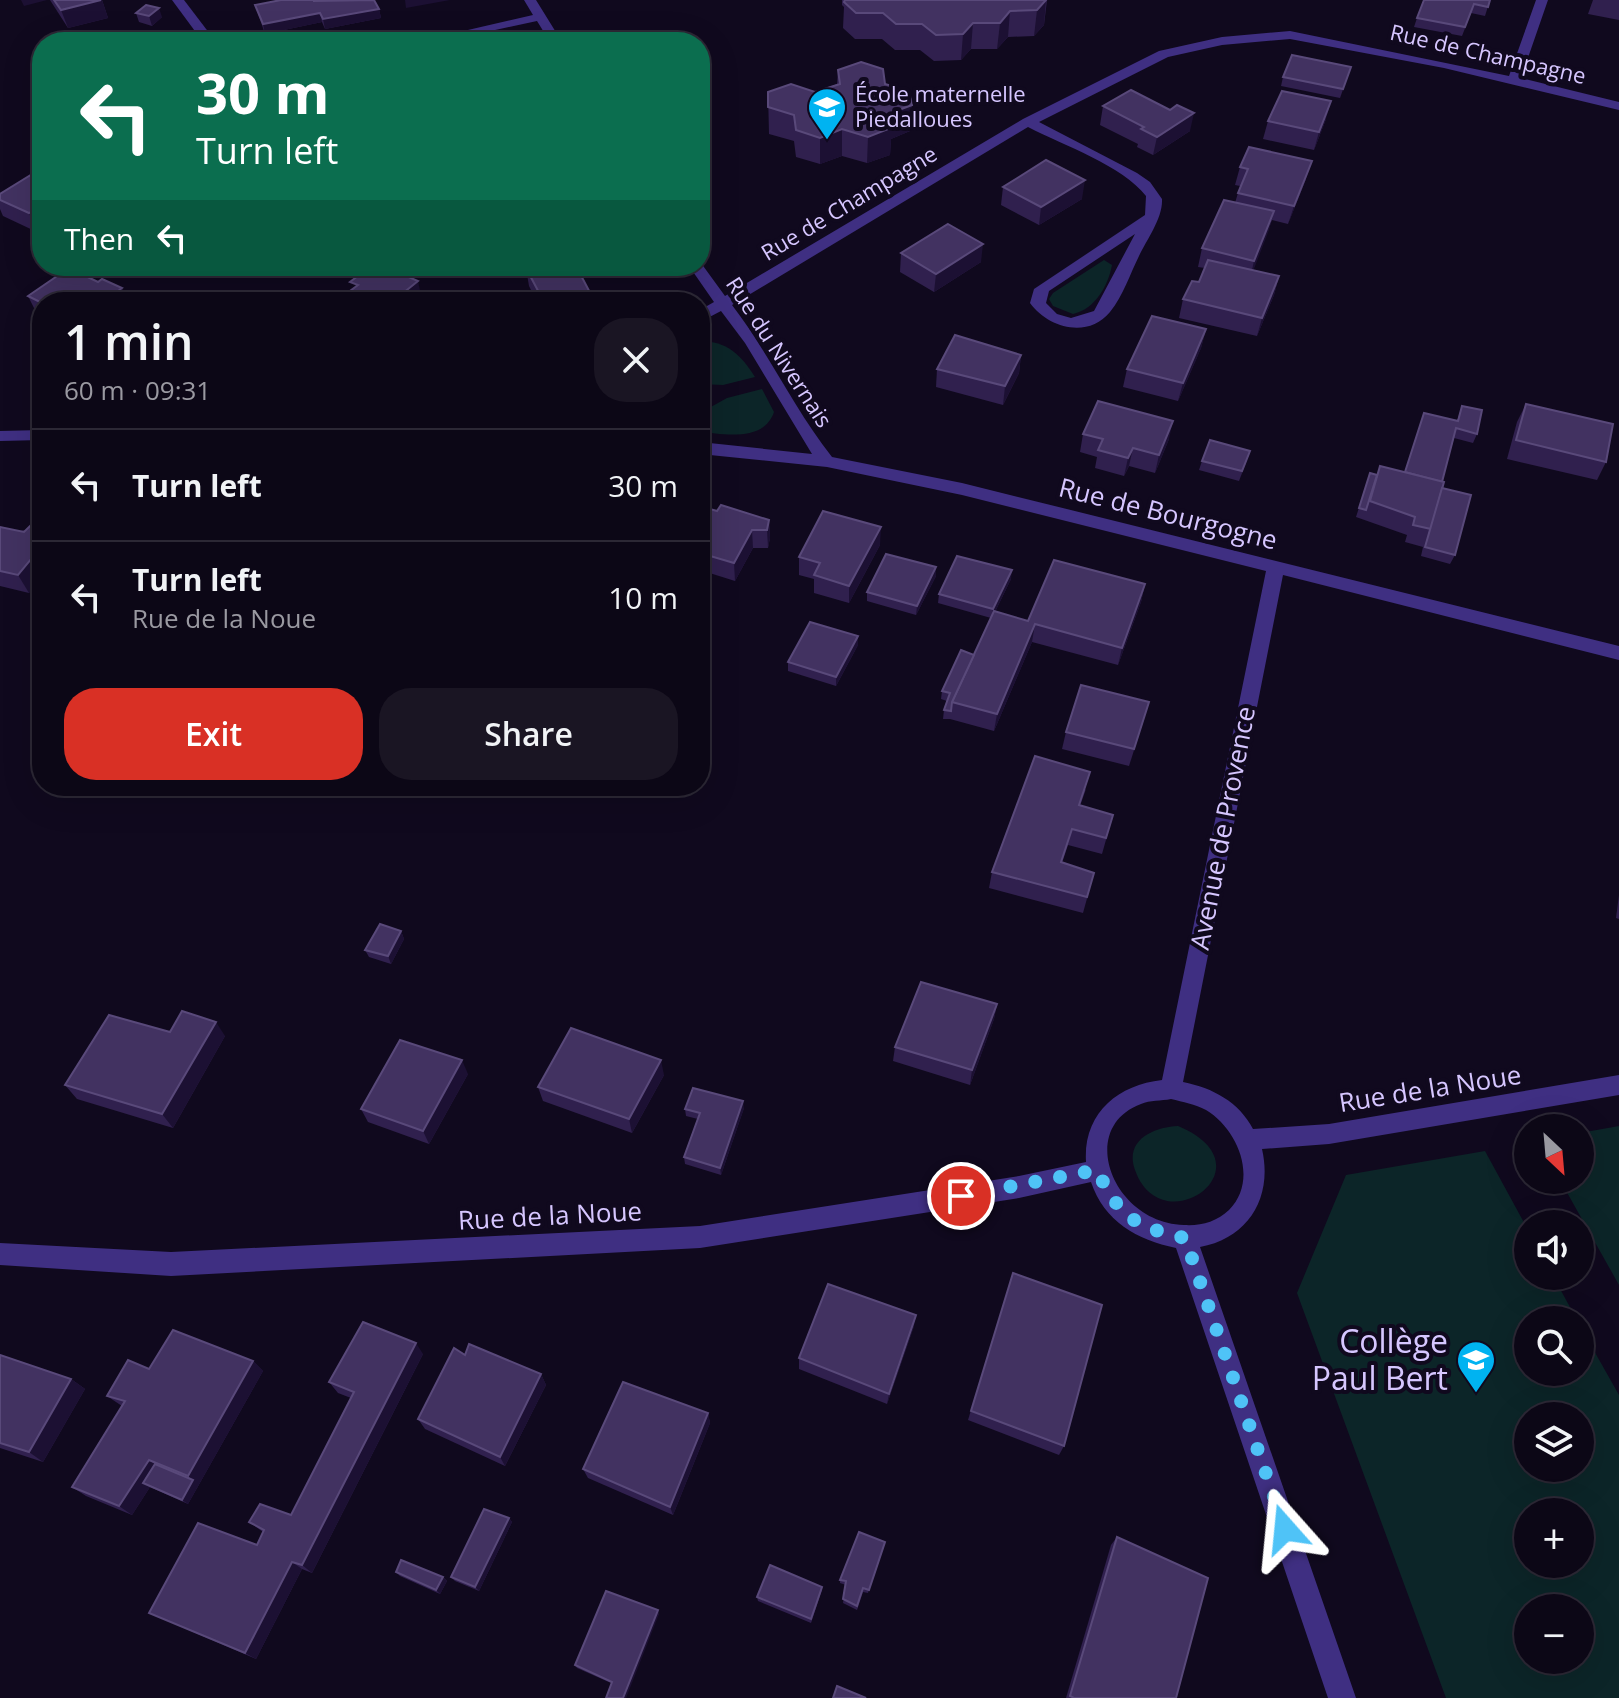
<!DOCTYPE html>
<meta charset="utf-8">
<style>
body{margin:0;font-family:"Open Sans",sans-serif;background:#1a1523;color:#f1f3f6;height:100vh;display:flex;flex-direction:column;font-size:30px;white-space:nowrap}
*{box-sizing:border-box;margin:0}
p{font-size:26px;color:#9a99a1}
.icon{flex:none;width:44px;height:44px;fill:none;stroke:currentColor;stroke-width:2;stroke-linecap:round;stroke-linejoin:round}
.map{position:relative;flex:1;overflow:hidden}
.side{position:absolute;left:32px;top:292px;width:678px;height:504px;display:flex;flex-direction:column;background:#0c0716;border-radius:32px;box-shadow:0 8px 32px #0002,0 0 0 2px #2c2835}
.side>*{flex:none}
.hud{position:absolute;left:32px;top:32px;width:678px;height:244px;border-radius:32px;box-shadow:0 8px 32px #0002,0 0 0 2px #2c2835;background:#0b6e4f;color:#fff;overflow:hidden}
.needle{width:52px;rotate:154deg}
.tools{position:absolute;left:1514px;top:1114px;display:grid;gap:16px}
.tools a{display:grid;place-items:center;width:80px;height:80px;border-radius:50%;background:#0c0716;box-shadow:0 8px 32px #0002,0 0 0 2px #2c2835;font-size:40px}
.pin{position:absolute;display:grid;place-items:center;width:68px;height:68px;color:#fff;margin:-34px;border:4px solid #fff;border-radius:50%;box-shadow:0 2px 8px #0007}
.me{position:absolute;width:88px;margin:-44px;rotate:342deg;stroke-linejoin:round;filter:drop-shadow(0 0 6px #0008)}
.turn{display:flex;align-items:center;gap:28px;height:168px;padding:0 32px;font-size:36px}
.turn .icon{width:104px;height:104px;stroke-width:2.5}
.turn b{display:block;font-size:56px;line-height:68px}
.then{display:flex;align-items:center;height:76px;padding:0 32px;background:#0003;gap:16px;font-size:30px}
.round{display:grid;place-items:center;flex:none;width:84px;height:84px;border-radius:32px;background:#1a1523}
.overview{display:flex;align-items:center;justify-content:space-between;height:136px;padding:0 32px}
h1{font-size:48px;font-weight:600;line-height:60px}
.primary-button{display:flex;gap:16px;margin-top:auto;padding:16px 32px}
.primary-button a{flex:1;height:92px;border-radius:32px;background:#d93025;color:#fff;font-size:32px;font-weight:600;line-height:92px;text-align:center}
.primary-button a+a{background:#1a1523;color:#f1f3f6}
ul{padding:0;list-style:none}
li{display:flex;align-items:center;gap:24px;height:112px;padding:0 32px;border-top:2px solid #2c2835}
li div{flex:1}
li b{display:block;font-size:30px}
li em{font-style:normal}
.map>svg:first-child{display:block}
</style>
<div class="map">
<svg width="1619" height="1698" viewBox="0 0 1619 1698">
<rect width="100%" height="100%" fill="#10091e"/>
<g fill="#0c2528" fill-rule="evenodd">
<path d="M 1104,260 L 1112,265 C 1108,286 1095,309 1073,314 L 1053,306 L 1049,299 L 1053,293 Z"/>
<path d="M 700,341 C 727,341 741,355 755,377 L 723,385 L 700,384 Z"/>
<path d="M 762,389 L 774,412 C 764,442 724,434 700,432 L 700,413 L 727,398 Z"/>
<path d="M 1178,1126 C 1274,1166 1162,1246 1135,1170 C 1124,1140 1154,1127 1178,1126 Z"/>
<polygon points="1619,1126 1619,1285 1560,1180 1580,1180 1580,1133"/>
<path d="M 1485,1151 L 1528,1230 L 1528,1276 L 1553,1276 L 1577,1320 L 1528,1320 L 1528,1372 L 1580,1372 L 1580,1326 L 1619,1395 L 1619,1698 L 1446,1698 L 1297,1293 L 1346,1175 ZM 1580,1416 L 1580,1468 L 1528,1468 L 1528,1416 ZM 1528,1512 L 1580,1512 L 1580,1564 L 1528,1564 ZM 1528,1608 L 1580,1608 L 1580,1660 L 1528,1660 Z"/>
</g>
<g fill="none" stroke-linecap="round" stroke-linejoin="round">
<g fill="#3f2f82" fill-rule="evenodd">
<polygon points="172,0 184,0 216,42 203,42"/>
<polygon points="524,0 536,0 562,42 550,42 537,21 440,42 416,42 533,15"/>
<path d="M 1536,0 L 1548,0 L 1521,78 L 1619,102 L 1619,110 L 1444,68 L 1290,39 L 1222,45 L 1168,57 L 1039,122 L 1137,173 L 1150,182 L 1162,199 C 1163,218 1147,239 1139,256 C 1130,274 1123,296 1110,312 C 1088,339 1048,328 1030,303 L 1034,289 L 1145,215 L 1146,196 C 1123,166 1063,145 1028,127 L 732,305 C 769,353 794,409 832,457 L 962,483 L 1619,646 L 1619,660 L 1283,575 L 1183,1082 C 1213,1088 1239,1102 1253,1129 L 1329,1124 L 1619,1075 L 1619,1095 L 1329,1144 L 1262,1149 C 1273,1197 1249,1238 1200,1247 L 1356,1698 L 1328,1698 L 1176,1248 C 1137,1240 1104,1221 1091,1182 L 1019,1198 L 700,1248 L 171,1276 L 0,1265 L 0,1243 L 171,1252 L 700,1226 L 1019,1176 L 1086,1162 C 1083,1114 1117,1085 1162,1080 L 1266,571 L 962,495 L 827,467 L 700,454 L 700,442 L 812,454 L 745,343 L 721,311 L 700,322 L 700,310 L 714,302 L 689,266 L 700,266 L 701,263 L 725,296 L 1023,119 L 1159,51 L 1222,37 L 1290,31 L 1509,76 ZM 1135,234 L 1094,311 L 1071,318 L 1057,314 L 1046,303 L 1049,291 ZM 1171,1099 C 1183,1102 1195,1104 1206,1110 C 1238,1129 1259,1180 1229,1210 C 1216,1222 1201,1226 1184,1225 C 1113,1223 1076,1128 1141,1104 C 1150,1100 1161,1101 1171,1099 Z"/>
<polygon points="42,430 42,440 0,441 0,431"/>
</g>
</g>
<g fill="#30204e">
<polygon points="50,0 102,0 108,18 68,28"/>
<polygon points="842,0 1047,0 1044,25 1034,36 1008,37 997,49 971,49 961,60 934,61 920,50 895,50 882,39 855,39 843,28 844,7 842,5"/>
<polygon points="1490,0 1485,16 1471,13 1462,36 1414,27 1417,18"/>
<polygon points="1593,0 1619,0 1619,20 1588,14"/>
<polygon points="314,1 379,9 381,18 325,29 322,22 265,34 255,5"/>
<polygon points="136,13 162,17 152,26 139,22"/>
<polygon points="1351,67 1340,98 1281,86 1283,77"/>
<polygon points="838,70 885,84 912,105 910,131 891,139 890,155 867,163 842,156 820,164 796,157 794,141 769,134 768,92 815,92 837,84"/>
<polygon points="1103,106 1190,131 1153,155 1137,147 1138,144 1100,125"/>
<polygon points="1326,119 1314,150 1263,139 1268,121"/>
<polygon points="1240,167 1306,179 1288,224 1272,220 1253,270 1279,276 1274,295 1257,336 1179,318 1183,299 1199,282 1205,268 1198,267 1202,248 1235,203 1240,186 1235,185"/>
<polygon points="42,168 42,229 37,232 3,216 0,209 0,194"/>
<polygon points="1003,187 1082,199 1039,225 1001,205"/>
<polygon points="901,253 981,262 934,292 900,272"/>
<polygon points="526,268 593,270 580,274 595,302 537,302 529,286"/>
<polygon points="122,288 128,302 42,302 42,317 37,314 28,296"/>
<polygon points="1206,329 1201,348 1178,401 1123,387 1127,369"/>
<polygon points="1021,355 1019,373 1003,405 936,387 937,369"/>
<polygon points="1526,404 1606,462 1597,480 1507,459 1517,422"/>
<polygon points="1462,406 1477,434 1473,443 1454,438 1442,482 1455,555 1450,564 1421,556 1423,547 1405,542 1407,535 1356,517 1370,473 1377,475 1380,466 1405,472 1424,413 1457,421"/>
<polygon points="1083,434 1169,439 1155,473 1129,466 1124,476 1095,468 1097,457 1080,452"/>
<polygon points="1247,460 1239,481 1199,470 1202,461"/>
<polygon points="700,506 717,511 769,520 770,538 768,548 753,548 735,581 700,570"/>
<polygon points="0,527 20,531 42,527 42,576 29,593 0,586"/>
<polygon points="880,545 849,603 814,593 814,579 799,575 799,557"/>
<polygon points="936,567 936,576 916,615 867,601 867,592"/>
<polygon points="1011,579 995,612 1028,621 1145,584 1141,602 1118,665 1032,642 994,731 950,719 943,719 944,710 947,701 941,699 942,691 974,655 991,618 938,603 939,594"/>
<polygon points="858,645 836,686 788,671 788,662"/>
<polygon points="1144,719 1129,766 1062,749 1066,732"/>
<polygon points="1086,789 1080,806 1113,815 1102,854 1068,845 1062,863 1094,873 1083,913 989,888 992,872"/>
<polygon points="1619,895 1619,919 1616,918"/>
<polygon points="401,931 404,939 391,964 369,957 365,950"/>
<polygon points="997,1004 994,1019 970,1085 893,1061 895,1047"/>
<polygon points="170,1032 225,1036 173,1128 77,1099 65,1085"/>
<polygon points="468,1074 429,1144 368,1122 361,1109"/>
<polygon points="664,1075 632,1133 543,1101 538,1087"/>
<polygon points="744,1108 721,1175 685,1164 684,1157 698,1119 686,1116 685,1109"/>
<polygon points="1013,1273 1064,1446 1059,1455 968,1420"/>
<polygon points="914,1326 887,1404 799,1369 799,1358"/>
<polygon points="423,1354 312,1573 302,1569 256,1659 149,1613 257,1545 263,1532 249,1522 291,1515 351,1398 338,1393 329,1382"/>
<polygon points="0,1355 71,1379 85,1389 43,1462 0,1448"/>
<polygon points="253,1361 263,1371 188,1504 150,1487 132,1515 86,1496 72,1487 122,1406 107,1396 149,1369"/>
<polygon points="541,1374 546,1385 505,1466 425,1429 418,1419"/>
<polygon points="708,1413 710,1423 673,1515 588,1478 583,1469"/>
<polygon points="509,1518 512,1522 479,1591 455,1581 451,1577"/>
<polygon points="1117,1537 1176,1698 1066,1698 1111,1545"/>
<polygon points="884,1546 868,1593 863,1592 857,1610 843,1603 846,1585 840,1583 840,1580"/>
<polygon points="396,1572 443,1577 447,1581 440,1594 400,1576"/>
<polygon points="822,1590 811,1623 758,1601 757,1597"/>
<polygon points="659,1614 611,1683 577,1668 575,1665"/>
</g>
<g fill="#1c1033">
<polygon points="21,0 47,0 24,6"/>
<polygon points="102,0 108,18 68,28 61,10"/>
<polygon points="405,0 450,0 406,8"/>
<polygon points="1046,0 1044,25 1034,36 1037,10"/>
<polygon points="159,8 162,17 152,26 149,16"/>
<polygon points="379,9 381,18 325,29 323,19"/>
<polygon points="1010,11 1008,37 997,49 1000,23"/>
<polygon points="320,13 322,22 265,34 263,24"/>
<polygon points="973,23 971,49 961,60 963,34"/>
<polygon points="1331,101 1326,119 1314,150 1319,132"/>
<polygon points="912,105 910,131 891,139 890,155 867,163 868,137 888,114"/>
<polygon points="1194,113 1190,131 1153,155 1157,137"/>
<polygon points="842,129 842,156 820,164 820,138"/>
<polygon points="1312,161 1306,179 1288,224 1294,206"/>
<polygon points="1085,180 1082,199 1039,225 1041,207"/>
<polygon points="42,205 42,229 37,232 29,213"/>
<polygon points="1274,211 1269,230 1250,279 1254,261"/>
<polygon points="983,244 981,262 934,292 936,274"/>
<polygon points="572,266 593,266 593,270 574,275"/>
<polygon points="1279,276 1274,295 1257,336 1262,318"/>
<polygon points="418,281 422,300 420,302 392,302"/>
<polygon points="122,288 128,302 112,302 110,297"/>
<polygon points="1206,329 1201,348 1178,401 1183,383"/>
<polygon points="1021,355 1019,373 1003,405 1005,386"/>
<polygon points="1173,421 1169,439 1155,473 1159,455"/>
<polygon points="1133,448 1129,466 1124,476 1128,458"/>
<polygon points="769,520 770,538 768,548 767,530"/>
<polygon points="881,527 880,545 849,603 849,586"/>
<polygon points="752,530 753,548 735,581 734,563"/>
<polygon points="42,546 42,576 29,593 18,575"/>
<polygon points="936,567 936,576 916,615 917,606"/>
<polygon points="1012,570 1011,579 992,618 993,609"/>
<polygon points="1145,584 1141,602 1118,665 1122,648"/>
<polygon points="1035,624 1032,642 994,731 997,714"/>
<polygon points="858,636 858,645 836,686 836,677"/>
<polygon points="401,931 404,939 391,964 388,956"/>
<polygon points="997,1004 994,1019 970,1085 972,1070"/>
<polygon points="216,1022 225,1036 173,1128 162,1114"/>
<polygon points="462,1060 468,1074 429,1144 423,1131"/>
<polygon points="661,1060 664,1075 632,1133 629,1119"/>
<polygon points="743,1101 744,1108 721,1175 720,1168"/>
<polygon points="916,1315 914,1326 887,1404 889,1394"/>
<polygon points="416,1343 423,1354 312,1573 302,1565"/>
<polygon points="253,1361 263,1371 188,1504 182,1500 193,1480 188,1476"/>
<polygon points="541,1374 546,1385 505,1466 500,1457"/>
<polygon points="71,1379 85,1389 43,1462 29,1452"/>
<polygon points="708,1413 710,1423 673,1515 670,1507"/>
<polygon points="149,1460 161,1469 143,1483 150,1487 132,1515 119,1506"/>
<polygon points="509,1518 512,1522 479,1591 475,1587"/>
<polygon points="292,1562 302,1569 256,1659 245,1653"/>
<polygon points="443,1577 447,1581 440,1594 436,1590"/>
<polygon points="658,1610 659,1614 626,1698 623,1698"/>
</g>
<g fill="#423261" stroke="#59497a" stroke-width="2">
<polygon points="54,0 101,0 61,10"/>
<polygon points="281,0 314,0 314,1 374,0 379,9 323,19 320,13 263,24 255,5"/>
<polygon points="845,0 1046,0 1037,10 1010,11 1000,23 973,23 963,34 936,35 922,24 896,24 883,13 856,13 844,2"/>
<polygon points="1424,0 1490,0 1488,7 1474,4 1465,27 1417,18"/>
<polygon points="146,5 159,8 149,16 136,13"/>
<polygon points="1292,55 1351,67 1343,89 1283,77"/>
<polygon points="861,62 883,69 885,84 909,91 912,105 888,114 891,128 868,137 842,129 820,138 796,130 794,115 768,107 768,92 791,84 815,92 840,84 838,70"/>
<polygon points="1131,90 1170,110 1177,105 1194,113 1157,137 1141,129 1144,127 1103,106"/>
<polygon points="1282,91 1331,101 1319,132 1268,121"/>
<polygon points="1249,147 1312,161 1294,206 1238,193 1248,169 1240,167"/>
<polygon points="1046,160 1085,180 1041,207 1003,187"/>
<polygon points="42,168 42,205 29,213 0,200 0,194"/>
<polygon points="1224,200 1274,211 1254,261 1202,248"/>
<polygon points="948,224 983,244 936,274 901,253"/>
<polygon points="1208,260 1279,276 1262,318 1183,299 1192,281 1199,282"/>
<polygon points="371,266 383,266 418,281 392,302 335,302 358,285 350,282"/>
<polygon points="533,266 576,266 595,302 544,302 526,268"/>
<polygon points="69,268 98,282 102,279 122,288 110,297 120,302 42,303 28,296"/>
<polygon points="1152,316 1206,329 1183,383 1127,369"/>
<polygon points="955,335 1021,355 1005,386 937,369"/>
<polygon points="1098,401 1173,421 1159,455 1133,448 1128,458 1098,450 1103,439 1083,434"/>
<polygon points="1526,404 1613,424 1606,462 1516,440"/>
<polygon points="1462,406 1482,410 1477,434 1456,428 1442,482 1405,472 1424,413 1458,421"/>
<polygon points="1210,440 1250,451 1242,471 1202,461"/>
<polygon points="1380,466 1444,482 1431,529 1413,525 1415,517 1370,501"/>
<polygon points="1370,473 1377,475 1366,510 1359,508"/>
<polygon points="1442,488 1471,495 1455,555 1425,547"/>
<polygon points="721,505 769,520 767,530 752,530 734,563 700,553 700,506 717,511"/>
<polygon points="823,511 881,527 849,586 814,575 820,563 799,557"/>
<polygon points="31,525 42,527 42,546 18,575 0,571 0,527 24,532"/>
<polygon points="886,554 936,567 917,606 867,592"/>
<polygon points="957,556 1012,570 993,609 939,594"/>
<polygon points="1054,560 1145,584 1122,648 1035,624 997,714 952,702 994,611 1028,621"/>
<polygon points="810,622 858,636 836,677 788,662"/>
<polygon points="961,650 974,655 952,702 951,711 944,710 950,693 942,691"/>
<polygon points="1081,685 1149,702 1134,749 1066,732"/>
<polygon points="1035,756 1090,772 1079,805 1113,815 1106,838 1072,829 1061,862 1094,873 1087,897 992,872"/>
<polygon points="380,924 401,931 388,956 365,950"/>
<polygon points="921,982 997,1004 972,1070 895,1047"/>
<polygon points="182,1011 216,1022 162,1114 65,1085 109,1015 170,1032"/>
<polygon points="571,1028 661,1060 629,1119 538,1087"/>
<polygon points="400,1040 462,1060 423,1131 361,1109"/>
<polygon points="693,1088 743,1101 720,1168 684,1157 700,1113 685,1109"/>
<polygon points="1013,1273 1102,1305 1064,1446 971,1411"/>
<polygon points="828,1284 916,1315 889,1394 799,1358"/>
<polygon points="363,1322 416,1343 302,1565 292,1562 245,1653 149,1613 198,1523 257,1545 264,1530 249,1522 260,1504 291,1515 354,1392 329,1382"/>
<polygon points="173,1330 253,1361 188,1476 149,1460 119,1506 72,1487 125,1401 107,1396 128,1360 149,1369"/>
<polygon points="469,1344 541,1374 500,1457 418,1419 454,1348 465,1355"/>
<polygon points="0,1355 71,1379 29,1452 0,1443"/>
<polygon points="623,1382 708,1413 670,1507 583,1469"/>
<polygon points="155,1464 193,1480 182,1500 143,1483"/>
<polygon points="484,1509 509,1518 475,1587 451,1577"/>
<polygon points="859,1532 885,1542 869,1590 863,1588 857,1606 843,1599 846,1581 840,1580"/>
<polygon points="1117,1537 1208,1578 1176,1698 1074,1698 1070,1696"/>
<polygon points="401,1560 443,1577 436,1590 396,1572"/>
<polygon points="770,1565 822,1587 811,1619 757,1597"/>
<polygon points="606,1591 658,1610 623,1698 606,1698 612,1682 575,1665"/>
<polygon points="837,1686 866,1698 833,1698"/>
</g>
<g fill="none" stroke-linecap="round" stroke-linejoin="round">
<path stroke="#4fc3f7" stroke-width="14" stroke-dasharray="0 25.2" d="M 961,1196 L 1097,1170 C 1120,1217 1133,1226 1185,1238 L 1285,1529"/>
</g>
<defs>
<g id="school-pin" transform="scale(2)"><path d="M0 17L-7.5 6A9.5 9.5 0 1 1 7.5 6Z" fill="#00b3f1" stroke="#10091e"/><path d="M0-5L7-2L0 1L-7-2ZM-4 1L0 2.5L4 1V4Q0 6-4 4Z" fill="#fff"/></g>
</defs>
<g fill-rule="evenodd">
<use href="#school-pin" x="827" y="107"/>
<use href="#school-pin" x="1476" y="1360"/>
</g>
<g text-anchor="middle" stroke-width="8" stroke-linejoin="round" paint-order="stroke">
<g font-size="22" fill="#d6c6ff" stroke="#10091e">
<text transform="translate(1488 54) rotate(13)" y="8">Rue de Champagne</text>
<text transform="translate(849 203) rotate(-31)" y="8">Rue de Champagne</text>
<text transform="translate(779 352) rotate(57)" y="8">Rue du Nivernais</text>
</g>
<g font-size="22" fill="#d6c6ff" stroke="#10091e" text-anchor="start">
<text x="855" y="102">École maternelle<tspan x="855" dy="25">Piedalloues</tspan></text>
</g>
<g font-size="26" fill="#d6c6ff" stroke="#10091e">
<text transform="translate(1168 514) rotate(14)" y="9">Rue de Bourgogne</text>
<text transform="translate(1223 828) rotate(-79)" y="9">Avenue de Provence</text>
<text transform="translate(1430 1089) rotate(-9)" y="9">Rue de la Noue</text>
<text transform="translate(550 1216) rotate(-3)" y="9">Rue de la Noue</text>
</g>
<g font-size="32" fill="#d6c6ff" stroke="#10091e" text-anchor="end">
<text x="1448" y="1353">Collège<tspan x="1448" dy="37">Paul Bert</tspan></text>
</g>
</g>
</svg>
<div class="tools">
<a><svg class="needle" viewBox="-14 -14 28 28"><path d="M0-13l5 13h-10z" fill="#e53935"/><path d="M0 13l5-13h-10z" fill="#9a99a1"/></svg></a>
<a><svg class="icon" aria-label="sound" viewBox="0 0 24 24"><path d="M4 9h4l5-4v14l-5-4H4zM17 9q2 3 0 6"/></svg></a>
<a><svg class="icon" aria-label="search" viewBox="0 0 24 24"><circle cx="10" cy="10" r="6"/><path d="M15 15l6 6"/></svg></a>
<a><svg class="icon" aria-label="layers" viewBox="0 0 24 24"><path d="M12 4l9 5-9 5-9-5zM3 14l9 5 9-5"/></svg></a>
<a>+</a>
<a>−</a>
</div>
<div class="pin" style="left:961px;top:1196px;background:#d93025"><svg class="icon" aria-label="arrive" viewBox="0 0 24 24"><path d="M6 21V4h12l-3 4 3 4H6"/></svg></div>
<svg class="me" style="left:1285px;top:1529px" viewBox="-20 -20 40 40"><path d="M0-17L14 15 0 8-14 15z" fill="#4fc3f7" stroke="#fff" stroke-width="4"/></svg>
<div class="hud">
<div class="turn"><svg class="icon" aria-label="left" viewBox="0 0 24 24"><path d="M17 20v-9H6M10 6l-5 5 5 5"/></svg><div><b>30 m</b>Turn left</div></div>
<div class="then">Then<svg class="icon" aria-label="left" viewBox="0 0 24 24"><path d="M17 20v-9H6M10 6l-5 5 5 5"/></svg></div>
</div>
<section class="side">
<div class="overview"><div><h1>1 min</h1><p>60 m · 09:31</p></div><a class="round"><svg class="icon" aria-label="close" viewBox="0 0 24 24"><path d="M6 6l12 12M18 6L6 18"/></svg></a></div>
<ul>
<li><svg class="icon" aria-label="left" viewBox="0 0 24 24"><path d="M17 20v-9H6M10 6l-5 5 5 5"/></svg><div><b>Turn left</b></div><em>30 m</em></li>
<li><svg class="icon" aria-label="left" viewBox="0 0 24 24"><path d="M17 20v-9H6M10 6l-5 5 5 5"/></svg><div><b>Turn left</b><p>Rue de la Noue</p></div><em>10 m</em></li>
</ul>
<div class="primary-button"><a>Exit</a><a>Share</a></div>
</section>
</div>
